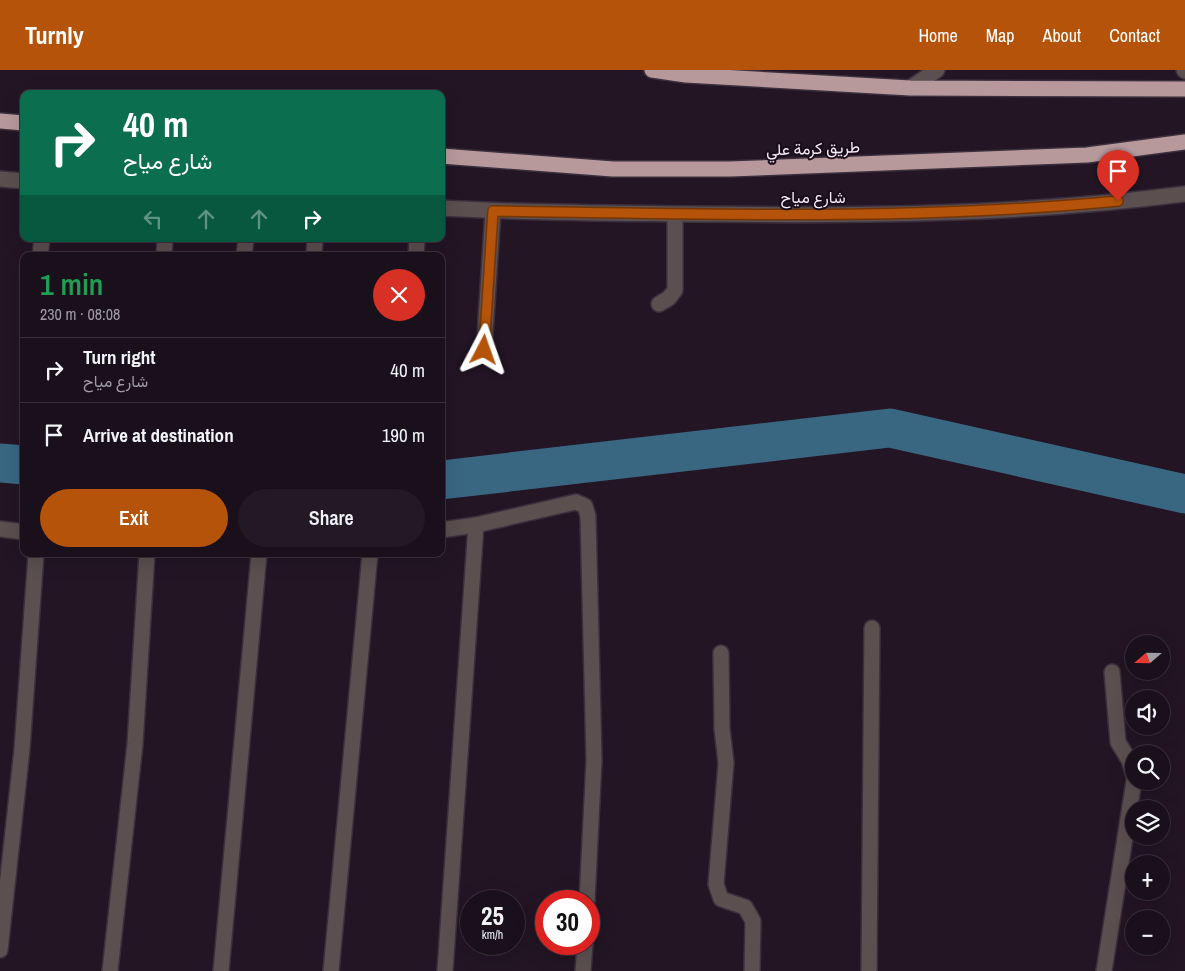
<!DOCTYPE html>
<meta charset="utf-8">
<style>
body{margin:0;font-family:"Archivo Narrow",Vazirmatn,sans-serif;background:#231924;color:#f1f3f6;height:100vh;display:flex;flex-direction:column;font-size:19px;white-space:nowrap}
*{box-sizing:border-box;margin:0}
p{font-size:16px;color:#9f9da3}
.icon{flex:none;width:28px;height:28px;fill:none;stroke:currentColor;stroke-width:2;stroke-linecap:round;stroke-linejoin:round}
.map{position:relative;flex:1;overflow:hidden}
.drawer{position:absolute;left:20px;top:182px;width:425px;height:305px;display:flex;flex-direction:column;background:#1a101b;border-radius:10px;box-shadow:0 5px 20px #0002,0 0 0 1px #38303a}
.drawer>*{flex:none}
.hud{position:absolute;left:20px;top:20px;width:425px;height:152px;border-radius:10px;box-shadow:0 5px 20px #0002,0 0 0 1px #38303a;background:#0b6e4f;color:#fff;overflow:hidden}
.needle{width:32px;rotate:250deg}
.fabs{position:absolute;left:1125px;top:565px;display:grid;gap:10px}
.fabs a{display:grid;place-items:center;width:45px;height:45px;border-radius:50%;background:#1a101b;box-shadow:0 5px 20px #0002,0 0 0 1px #38303a;font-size:25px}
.speed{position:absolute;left:460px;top:820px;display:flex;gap:10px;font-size:25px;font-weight:700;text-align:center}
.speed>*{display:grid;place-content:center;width:65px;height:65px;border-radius:50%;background:#1a101b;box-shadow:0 5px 20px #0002,0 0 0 1px #38303a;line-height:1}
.speed small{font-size:12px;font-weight:400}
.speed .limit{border:8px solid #d22;background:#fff;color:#111}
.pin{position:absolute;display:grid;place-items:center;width:42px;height:42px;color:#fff;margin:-51px -21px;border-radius:50% 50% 50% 0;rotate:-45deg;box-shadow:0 0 5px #0007}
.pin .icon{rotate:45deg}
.me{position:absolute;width:55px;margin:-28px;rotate:4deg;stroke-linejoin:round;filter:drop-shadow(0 0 4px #0008)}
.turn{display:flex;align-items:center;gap:18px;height:105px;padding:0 20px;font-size:22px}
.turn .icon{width:65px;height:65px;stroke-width:2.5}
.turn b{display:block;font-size:35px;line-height:42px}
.lanes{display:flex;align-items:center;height:48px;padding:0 20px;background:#0003;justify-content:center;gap:25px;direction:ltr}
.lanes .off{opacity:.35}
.round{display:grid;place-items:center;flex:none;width:52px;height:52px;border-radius:26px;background:#231924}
.overview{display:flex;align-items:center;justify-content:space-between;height:85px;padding:0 20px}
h1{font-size:30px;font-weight:600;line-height:38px;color:#1e9e55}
.primary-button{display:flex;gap:10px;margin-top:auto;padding:10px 20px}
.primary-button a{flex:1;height:58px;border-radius:30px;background:#b45309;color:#fff;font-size:20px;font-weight:600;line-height:58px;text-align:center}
.primary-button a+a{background:#231924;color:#f1f3f6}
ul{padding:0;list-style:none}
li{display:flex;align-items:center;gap:15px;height:65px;padding:0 20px;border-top:1px solid #38303a}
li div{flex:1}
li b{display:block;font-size:19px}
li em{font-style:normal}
header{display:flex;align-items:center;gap:30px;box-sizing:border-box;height:70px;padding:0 25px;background:#b45309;color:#fff}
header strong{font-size:24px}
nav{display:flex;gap:28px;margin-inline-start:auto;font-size:18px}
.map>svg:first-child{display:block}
</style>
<header>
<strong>Turnly</strong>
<nav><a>Home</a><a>Map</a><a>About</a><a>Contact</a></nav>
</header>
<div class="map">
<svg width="1185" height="901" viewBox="0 0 1185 901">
<rect width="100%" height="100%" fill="#231524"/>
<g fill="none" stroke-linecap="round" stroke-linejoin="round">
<g stroke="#396782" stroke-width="39">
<polyline points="0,393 24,395"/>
<polyline points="441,410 890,358 1185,424"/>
</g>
<g stroke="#3c2f3d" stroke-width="18">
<g id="minor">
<polyline points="1184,0 1185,1"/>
<polyline points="910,18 937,0"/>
<polyline points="0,109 24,111"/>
<path d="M 441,138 C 525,143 610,143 694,144 C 858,146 1022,145 1185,124"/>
<polyline points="40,186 42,169"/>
<polyline points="164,186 165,169"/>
<polyline points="244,186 246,169"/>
<polyline points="314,186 315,169"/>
<polyline points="416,186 417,169"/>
<polyline points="659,234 669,228 675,220 675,144"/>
<polyline points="484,280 493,141"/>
<polyline points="0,459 24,462"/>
<polyline points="441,460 476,455 576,432 585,436 588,446 594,690 587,831"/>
<polyline points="721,583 722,659 726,693 716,814 721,829 745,837 753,851 752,901"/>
<polyline points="1112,602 1118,672 1129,690 1134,706"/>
<polyline points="0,880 22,679 36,484"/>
<polyline points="110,901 135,674 147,484"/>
<polyline points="221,901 259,484"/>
<polyline points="331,901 370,484"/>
<polyline points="445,901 476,455"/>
<polyline points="583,901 585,874"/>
<polyline points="869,901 872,558"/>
<polyline points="1104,901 1134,711"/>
</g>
</g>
<g stroke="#3c2f3d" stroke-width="18">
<g id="highway">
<polyline points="652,0 686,5 910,18 1185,19"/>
<polyline points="0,51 24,53"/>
<polyline points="441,86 613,99 730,99 1087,85 1185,72"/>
</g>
</g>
<use href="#minor" stroke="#5b4f50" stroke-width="15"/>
<use href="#highway" stroke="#b7999c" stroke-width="15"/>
</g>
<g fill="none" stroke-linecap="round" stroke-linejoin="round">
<g stroke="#753606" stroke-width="12">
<path id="route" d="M 484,280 L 493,141 C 701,144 910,151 1118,131"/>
</g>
<use href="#route" stroke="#b45309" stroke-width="9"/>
</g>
<g text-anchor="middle" stroke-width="4" stroke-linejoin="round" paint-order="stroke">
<g font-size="16" fill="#f7edf8" stroke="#190c1b">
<text transform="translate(813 78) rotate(-2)" y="6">طريق كرمة علي</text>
<text x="813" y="133">شارع مياح</text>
</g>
</g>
</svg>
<div class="fabs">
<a><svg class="needle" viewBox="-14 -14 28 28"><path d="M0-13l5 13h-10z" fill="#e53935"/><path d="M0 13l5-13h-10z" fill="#9f9da3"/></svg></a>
<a><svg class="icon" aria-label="sound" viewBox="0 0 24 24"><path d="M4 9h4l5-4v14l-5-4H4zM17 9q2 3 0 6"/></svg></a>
<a><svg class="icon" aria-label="search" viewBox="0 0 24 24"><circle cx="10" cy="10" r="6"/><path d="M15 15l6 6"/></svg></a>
<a><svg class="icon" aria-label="layers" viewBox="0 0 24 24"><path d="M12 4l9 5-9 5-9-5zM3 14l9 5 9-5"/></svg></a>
<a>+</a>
<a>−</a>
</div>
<div class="speed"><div>25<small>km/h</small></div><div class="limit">30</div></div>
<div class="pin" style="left:1118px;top:131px;background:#d93025"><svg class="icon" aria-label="arrive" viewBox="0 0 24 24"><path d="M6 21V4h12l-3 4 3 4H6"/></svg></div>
<svg class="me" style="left:484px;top:280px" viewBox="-20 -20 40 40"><path d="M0-17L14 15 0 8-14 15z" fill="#b45309" stroke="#fff" stroke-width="4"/></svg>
<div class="hud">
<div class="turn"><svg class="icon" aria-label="right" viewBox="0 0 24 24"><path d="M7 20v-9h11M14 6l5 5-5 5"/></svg><div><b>40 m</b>شارع مياح</div></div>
<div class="lanes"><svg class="icon off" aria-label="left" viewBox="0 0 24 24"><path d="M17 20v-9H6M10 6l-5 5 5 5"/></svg><svg class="icon off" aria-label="ahead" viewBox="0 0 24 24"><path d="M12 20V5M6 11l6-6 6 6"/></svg><svg class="icon off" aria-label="ahead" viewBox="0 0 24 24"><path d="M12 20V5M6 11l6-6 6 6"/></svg><svg class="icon" aria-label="right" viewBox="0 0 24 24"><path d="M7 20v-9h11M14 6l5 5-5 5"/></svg></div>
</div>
<section class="drawer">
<div class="overview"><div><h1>1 min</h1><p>230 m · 08:08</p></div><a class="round" style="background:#d93025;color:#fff"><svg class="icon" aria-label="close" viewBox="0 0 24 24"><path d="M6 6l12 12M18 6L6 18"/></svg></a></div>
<ul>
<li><svg class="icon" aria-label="right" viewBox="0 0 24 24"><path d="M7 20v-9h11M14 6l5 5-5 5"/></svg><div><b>Turn right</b><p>شارع مياح</p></div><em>40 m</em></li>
<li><svg class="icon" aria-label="arrive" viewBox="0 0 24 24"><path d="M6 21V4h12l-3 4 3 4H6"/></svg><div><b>Arrive at destination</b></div><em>190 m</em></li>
</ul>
<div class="primary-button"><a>Exit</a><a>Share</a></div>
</section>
</div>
